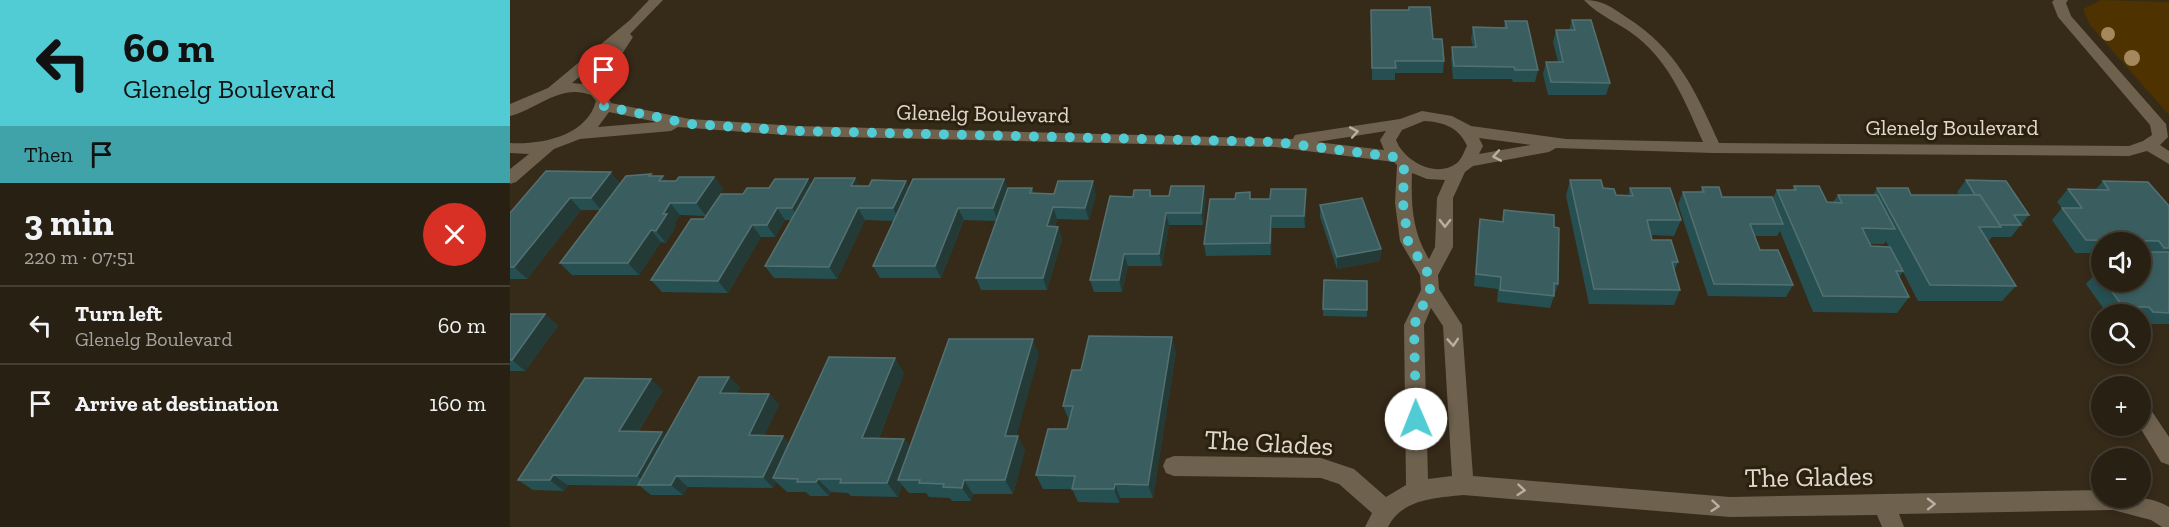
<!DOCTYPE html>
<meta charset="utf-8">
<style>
body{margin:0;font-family:"Zilla Slab",serif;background:#342d21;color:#f1f3f6;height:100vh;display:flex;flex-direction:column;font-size:22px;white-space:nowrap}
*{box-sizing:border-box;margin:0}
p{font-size:20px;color:#a5a3a0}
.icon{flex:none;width:33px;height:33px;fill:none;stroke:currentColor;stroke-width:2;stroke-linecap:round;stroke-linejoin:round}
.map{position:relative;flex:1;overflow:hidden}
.side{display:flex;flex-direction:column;background:#282013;width:510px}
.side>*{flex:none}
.top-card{background:#51ccd4;color:#111;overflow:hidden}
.controls{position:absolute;left:1581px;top:232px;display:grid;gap:12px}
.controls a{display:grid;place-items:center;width:60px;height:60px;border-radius:50%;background:#282013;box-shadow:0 3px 9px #0003,0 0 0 2px #443e33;font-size:30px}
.pin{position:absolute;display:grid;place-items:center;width:51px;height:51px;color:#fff;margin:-62px -26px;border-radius:50% 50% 50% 0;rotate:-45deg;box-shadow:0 0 6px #0007}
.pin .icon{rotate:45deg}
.me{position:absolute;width:66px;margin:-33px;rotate:359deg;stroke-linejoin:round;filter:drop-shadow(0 0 4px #0008)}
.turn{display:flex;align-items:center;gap:21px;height:126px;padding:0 24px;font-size:27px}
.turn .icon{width:78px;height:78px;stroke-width:2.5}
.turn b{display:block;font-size:42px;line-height:51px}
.then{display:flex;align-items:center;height:57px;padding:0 24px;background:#0003;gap:12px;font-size:22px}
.round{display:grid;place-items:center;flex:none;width:63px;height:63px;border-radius:32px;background:#342d21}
.head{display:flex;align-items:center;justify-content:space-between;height:102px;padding:0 24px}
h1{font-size:36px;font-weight:700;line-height:45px}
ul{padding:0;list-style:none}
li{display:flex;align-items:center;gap:18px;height:78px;padding:0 24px;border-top:2px solid #443e33}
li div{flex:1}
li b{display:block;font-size:22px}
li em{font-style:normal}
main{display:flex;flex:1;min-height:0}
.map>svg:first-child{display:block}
</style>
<main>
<section class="side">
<div class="top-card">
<div class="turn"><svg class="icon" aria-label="left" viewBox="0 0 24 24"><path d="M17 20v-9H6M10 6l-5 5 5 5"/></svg><div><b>60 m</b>Glenelg Boulevard</div></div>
<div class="then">Then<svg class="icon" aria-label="arrive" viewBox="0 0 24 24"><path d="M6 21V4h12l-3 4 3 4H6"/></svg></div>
</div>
<div class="head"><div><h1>3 min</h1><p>220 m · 07:51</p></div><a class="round" style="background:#d93025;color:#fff"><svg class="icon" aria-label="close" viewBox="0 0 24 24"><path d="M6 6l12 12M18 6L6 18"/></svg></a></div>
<ul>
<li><svg class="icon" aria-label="left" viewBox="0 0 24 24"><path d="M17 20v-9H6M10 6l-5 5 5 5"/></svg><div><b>Turn left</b><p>Glenelg Boulevard</p></div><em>60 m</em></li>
<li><svg class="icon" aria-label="arrive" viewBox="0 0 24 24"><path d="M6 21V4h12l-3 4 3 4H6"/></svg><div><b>Arrive at destination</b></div><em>160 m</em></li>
</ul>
</section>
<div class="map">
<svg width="1659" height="527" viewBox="0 0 1659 527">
<rect width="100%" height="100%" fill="#362a19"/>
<polygon fill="#4e3300" points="1591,0 1659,2 1659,115 1580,25 1573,9"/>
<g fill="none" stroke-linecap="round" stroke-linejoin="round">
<g fill="#6e614e" fill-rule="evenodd">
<path d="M 139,0 L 153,0 L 120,34 L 123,37 L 103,68 L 95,92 L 101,103 L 180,119 L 287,126 L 783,139 L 785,135 L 791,134 L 890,119 L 912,111 L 942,116 L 961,126 L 1056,139 L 1193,142 C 1176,104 1161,64 1127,37 C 1111,24 1087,15 1074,0 C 1092,0 1102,7 1116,17 C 1167,49 1185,90 1209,143 L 1619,146 L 1633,141 L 1642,135 L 1640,125 L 1548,17 L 1542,2 L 1544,0 L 1558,0 L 1556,3 L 1561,16 L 1656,124 L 1658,137 L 1650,145 L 1659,151 L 1659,164 L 1637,151 L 1619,156 L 1203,153 L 1046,148 L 1039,152 L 963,166 L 955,172 L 943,198 L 943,247 L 928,275 L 929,289 L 952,325 L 963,476 L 1220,497 L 1592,490 L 1592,498 C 1616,498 1638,494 1659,507 L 1659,527 L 1652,527 L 1641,520 L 1603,510 L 1389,514 L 1394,527 L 1372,527 L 1367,515 L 1220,517 L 953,495 C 925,498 892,499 878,527 L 855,527 L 862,513 L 829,484 L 811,478 L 664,476 L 656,473 L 653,466 L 656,459 L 664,456 L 811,458 L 844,469 L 876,497 L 896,485 L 894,325 L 911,290 L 910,275 L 890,241 L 885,203 L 887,165 L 884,162 L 765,147 L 287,136 L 168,127 L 161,131 L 70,139 L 44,149 L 6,182 L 0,184 L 0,169 L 19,154 L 0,153 L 0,143 C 31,145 77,136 86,101 L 81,95 C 51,83 27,109 0,116 L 0,104 L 38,88 L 120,20 ZM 100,51 L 89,68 L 82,85 L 62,83 ZM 99,112 L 147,122 L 88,127 ZM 914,121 C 933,122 949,127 957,146 C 954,151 952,159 947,163 C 926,179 894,161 886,140 L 892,130 ZM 876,131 L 870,140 L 874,150 L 807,142 ZM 969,138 L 1021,145 L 969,154 L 973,146 ZM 902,173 L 917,179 L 935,180 L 927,198 L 925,247 L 919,259 C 902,231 901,205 902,173 ZM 921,308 L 933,326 L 942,476 L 918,479 L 914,325 Z"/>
<polygon points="1634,407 1641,410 1659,437 1659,465 1651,462 1629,426 1630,408"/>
</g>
</g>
<g fill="#a5885e">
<circle cx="1598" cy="34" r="7"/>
<circle cx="1622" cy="58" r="8"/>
</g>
<g fill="#264f52" fill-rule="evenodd">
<polygon points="899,7 923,39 934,61 933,73 885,73 885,80 862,80 861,10 898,10"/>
<polygon points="1062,20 1100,83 1096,95 1038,95 1033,74 1036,62 1048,62 1043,42 1046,30 1059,30"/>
<polygon points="995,21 1028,70 1025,82 1003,82 1002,79 943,79 941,59 942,47 963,47 961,39 963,27 994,28"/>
<polygon points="141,174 142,176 156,181 166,181 204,177 213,189 196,216 170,215 164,224 166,226 156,243 151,242 129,275 62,275 50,263 90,210 71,210 17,279 0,279 0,213"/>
<polygon points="494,179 498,189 522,188 524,193 586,194 579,220 547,219 545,227 548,227 552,239 537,290 471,290 466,278 486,221 454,220 431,278 370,278 363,266 384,221 355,220 327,279 264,278 255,266 281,220 275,220 265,237 251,237 218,293 152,292 141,280 194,219 233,194 259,188 302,184 399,188"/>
<polygon points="1060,180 1093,188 1106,195 1118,196 1120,188 1171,220 1164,236 1141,235 1142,240 1168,262 1164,271 1170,290 1164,305 1079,304 1056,196"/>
<path d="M 1456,180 L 1519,215 L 1501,237 L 1482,237 L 1478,242 L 1506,286 L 1492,301 L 1408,301 L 1393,272 L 1389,277 L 1399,297 L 1387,313 L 1303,312 L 1270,231 L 1267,236 L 1244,236 L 1250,250 L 1283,285 L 1276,297 L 1198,296 L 1168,204 L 1173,192 L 1190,192 L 1192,187 L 1212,197 L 1262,199 L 1267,190 L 1282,190 L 1284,186 L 1317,202 L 1323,202 L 1328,195 L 1363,195 L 1367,188 L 1401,195 L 1449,195 L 1447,192 ZM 1376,241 L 1379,247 L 1361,246 L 1360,244 L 1374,244 Z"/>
<polygon points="1593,181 1659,206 1659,324 1630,324 1630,315 1598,315 1576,284 1587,272 1591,272 1586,264 1592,259 1592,282 1630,282 1630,243 1592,243 1592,253 1565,253 1542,220 1552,208 1547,202 1558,189 1585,190"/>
<polygon points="640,190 642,196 696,198 693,225 659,225 652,266 618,266 612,292 584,292 580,280 623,197"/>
<polygon points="741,199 796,201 795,228 762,228 761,255 696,256 694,244"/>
<polygon points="810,205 871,249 870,261 827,269 810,217"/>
<polygon points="994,210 1044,227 1048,284 1040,308 987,302 988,289 964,286 968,231 970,219 992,221"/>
<polygon points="857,281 857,317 813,316 813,309"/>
<polygon points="0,314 35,314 48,326 15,371 0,371"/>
<polygon points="666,352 643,498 610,498 609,503 568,502 562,489 533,489 526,475 557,429 559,420 553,406 571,370"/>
<polygon points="529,354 506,436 515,450 503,494 463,494 461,501 442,501 440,498 419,497 416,493 399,493 392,485 388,497 341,496 338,493 321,492 319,496 300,496 296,492 277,492 266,482 263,488 178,487 173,495 141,495 130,486 58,485 54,491 23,490 8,480 153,390 128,432 156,435 219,377 230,388 227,393 259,394 269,405 254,436 279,443 394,373 369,438 394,439 400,447"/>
</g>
<g fill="#243a36">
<polygon points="101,172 111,184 91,210 81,198"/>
<polygon points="153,176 162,188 149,181"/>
<polygon points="204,177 213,189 196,216 186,203"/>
<polygon points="345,178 352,191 341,186"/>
<polygon points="298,179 306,191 290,220 282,208"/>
<polygon points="494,179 499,191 488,221 483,208"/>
<polygon points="396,181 402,193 389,221 383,208"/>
<polygon points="583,181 586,194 579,220 575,208"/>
<polygon points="694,186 696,198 693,225 691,213"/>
<polygon points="796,189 796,201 795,228 794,216"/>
<polygon points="60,198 71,210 17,279 4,267"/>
<polygon points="160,203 170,215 164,224 166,226 156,243 146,231 153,214"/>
<polygon points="543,207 547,219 541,239 537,226"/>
<polygon points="267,208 275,220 265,237 257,225"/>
<polygon points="348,208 355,220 327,279 319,267"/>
<polygon points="448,208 454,220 431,278 425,266"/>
<polygon points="656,213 659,225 652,266 649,254"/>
<polygon points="761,216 762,228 761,255 760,243"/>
<polygon points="242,225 251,237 218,293 208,281"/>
<polygon points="548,227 552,239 537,290 533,278"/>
<polygon points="141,230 151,242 129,275 118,263"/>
<polygon points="871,249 870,261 827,269 827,257"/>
<polygon points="614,254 618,266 612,292 609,280"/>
<polygon points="35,314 48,326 15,371 2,360"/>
<polygon points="662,337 666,352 643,498 638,485"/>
<polygon points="523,339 529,354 503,450 495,436"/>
<polygon points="385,358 394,373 363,452 352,438"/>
<polygon points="219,377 230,388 221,404 210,393"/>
<polygon points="141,379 153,390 121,442 109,431"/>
<polygon points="259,394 269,405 249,446 239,435"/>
<polygon points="152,432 164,443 137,485 127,476"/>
<polygon points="273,436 282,447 263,478 266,482 263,488 253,477"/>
<polygon points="508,436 515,450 503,494 495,480"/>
<polygon points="394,439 404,453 388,480 392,485 388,497 377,483"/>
<polygon points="43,475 58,485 54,491 40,480"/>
<polygon points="166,476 178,487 173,495 161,485"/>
<polygon points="308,479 321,492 319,496 306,482"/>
<polygon points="454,480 463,494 461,501 452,488"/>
<polygon points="605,484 610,498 609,503 604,489"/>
</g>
<g fill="#3a5e60" stroke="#547171" stroke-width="1.5">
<polygon points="899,7 920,7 923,39 932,39 934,61 885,61 886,68 862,68 861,10 899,10"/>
<polygon points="1062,20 1081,20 1100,83 1041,82 1036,62 1053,62 1046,30 1065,30"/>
<polygon points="995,21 1017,21 1028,70 1005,70 1004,67 944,66 942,47 966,47 963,27 997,28"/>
<polygon points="36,171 101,172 81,198 60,198 4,267 0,267 0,213"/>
<polygon points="141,174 139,176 153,176 149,181 166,181 169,177 204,177 186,203 160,203 153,214 157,214 146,231 141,230 118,263 50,263 116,176"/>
<polygon points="305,178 345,178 341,186 359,186 362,180 396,181 383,208 348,208 319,267 255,266"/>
<polygon points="265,179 298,179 282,208 267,208 257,225 242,225 208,281 141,280 181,219 194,219 211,194 233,194 237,188 259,188"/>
<polygon points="403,179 494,179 483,208 448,208 425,266 363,266"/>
<polygon points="1060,180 1091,180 1093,188 1104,189 1106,195 1123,196 1120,188 1160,188 1171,220 1137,220 1142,240 1161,240 1168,262 1162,262 1170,290 1084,289"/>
<polygon points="1456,180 1496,181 1519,215 1504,215 1511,225 1490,225 1470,195 1465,195"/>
<polygon points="548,181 583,181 575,208 543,207 537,226 548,227 533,278 466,278 498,188 522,188 520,193 544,194"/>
<polygon points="1593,181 1638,182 1659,206 1659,248 1654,248 1649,241 1576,240 1552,208 1572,208 1558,189 1599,190"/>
<polygon points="661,186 694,186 691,213 656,213 649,254 614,254 609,280 580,280 600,196 623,197 624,190 640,190 640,196 659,196"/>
<polygon points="1284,186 1309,186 1317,202 1332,203 1328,195 1367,195 1385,229 1352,228 1361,246 1380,247 1393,271 1386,271 1399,297 1313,296 1267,190 1286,190"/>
<polygon points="1192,187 1209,187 1212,197 1262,197 1273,224 1240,224 1250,250 1268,250 1283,285 1204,284 1173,192 1194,192"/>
<polygon points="1367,188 1398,188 1401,195 1470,195 1491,227 1469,227 1506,286 1420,285"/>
<polygon points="761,189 796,189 794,216 761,216 760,243 694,244 700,199 725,199 726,193 740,192 740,199 760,199"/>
<polygon points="852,198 871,249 827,257 810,205"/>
<polygon points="994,210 1044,215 1044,227 1049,228 1048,284 1044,283 1044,296 990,290 991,277 966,274 970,219 993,222"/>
<polygon points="1630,252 1659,252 1659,313 1643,312 1639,307 1613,307 1595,282 1630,282"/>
<polygon points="1587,272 1592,272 1592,277"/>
<polygon points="814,280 857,281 857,310 813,309"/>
<polygon points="0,314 35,314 2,360 0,360"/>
<polygon points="579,336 662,337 638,485 605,484 604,489 562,489 565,476 526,475 538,429 557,429 563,406 553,406 562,370 571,370"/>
<polygon points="439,339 523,339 495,436 508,436 495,480 454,480 452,488 433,487 434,484 409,483 410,480 388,480"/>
<polygon points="319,357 385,358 352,438 394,439 377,483 330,483 331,479 308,479 306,482 287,482 288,479 263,478"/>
<polygon points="189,377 219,377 210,393 259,394 239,435 273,436 253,477 166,476 161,485 128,485"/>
<polygon points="75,378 141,379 109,431 152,432 127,476 43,475 40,480 8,480"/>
</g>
<defs><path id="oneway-chevron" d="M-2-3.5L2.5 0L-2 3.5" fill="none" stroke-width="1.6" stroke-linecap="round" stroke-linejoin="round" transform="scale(1.5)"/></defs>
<g stroke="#b8afa1">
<use href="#oneway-chevron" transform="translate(844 132) rotate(-10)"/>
<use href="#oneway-chevron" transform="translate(987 156) rotate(170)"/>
<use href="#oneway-chevron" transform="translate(935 223) rotate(91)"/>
<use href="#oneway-chevron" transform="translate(943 342) rotate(86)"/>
<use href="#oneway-chevron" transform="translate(1011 490) rotate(5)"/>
<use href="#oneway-chevron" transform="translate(1421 504) rotate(-1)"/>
<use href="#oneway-chevron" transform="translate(1205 506) rotate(5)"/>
</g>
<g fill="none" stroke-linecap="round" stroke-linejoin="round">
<polyline stroke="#51ccd4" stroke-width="10" stroke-dasharray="0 18" points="94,106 180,124 287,131 765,142 884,157 894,166 893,203 898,241 919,275 920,290 904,325 906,419"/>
</g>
<g text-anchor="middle" stroke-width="6" stroke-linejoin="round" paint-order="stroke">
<g font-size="22" fill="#e0d9ce" stroke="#2c210f">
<text transform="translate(473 113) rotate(1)" y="8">Glenelg Boulevard</text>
<text x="1442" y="135">Glenelg Boulevard</text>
</g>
<g font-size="27" fill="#e0d9ce" stroke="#2c210f">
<text transform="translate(759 443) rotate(3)" y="9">The Glades</text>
<text transform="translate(1299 477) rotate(-1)" y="9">The Glades</text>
</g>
</g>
</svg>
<div class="controls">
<a><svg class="icon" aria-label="sound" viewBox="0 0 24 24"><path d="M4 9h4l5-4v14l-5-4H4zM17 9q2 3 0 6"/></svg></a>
<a><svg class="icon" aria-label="search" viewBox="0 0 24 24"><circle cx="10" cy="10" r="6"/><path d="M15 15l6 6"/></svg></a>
<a>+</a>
<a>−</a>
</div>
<div class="pin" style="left:94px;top:106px;background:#d93025"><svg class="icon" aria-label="arrive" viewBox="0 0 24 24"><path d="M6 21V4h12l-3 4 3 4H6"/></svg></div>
<svg class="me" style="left:906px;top:419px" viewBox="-20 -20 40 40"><circle r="19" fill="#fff"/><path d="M0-13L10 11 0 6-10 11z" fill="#51ccd4"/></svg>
</div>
</main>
